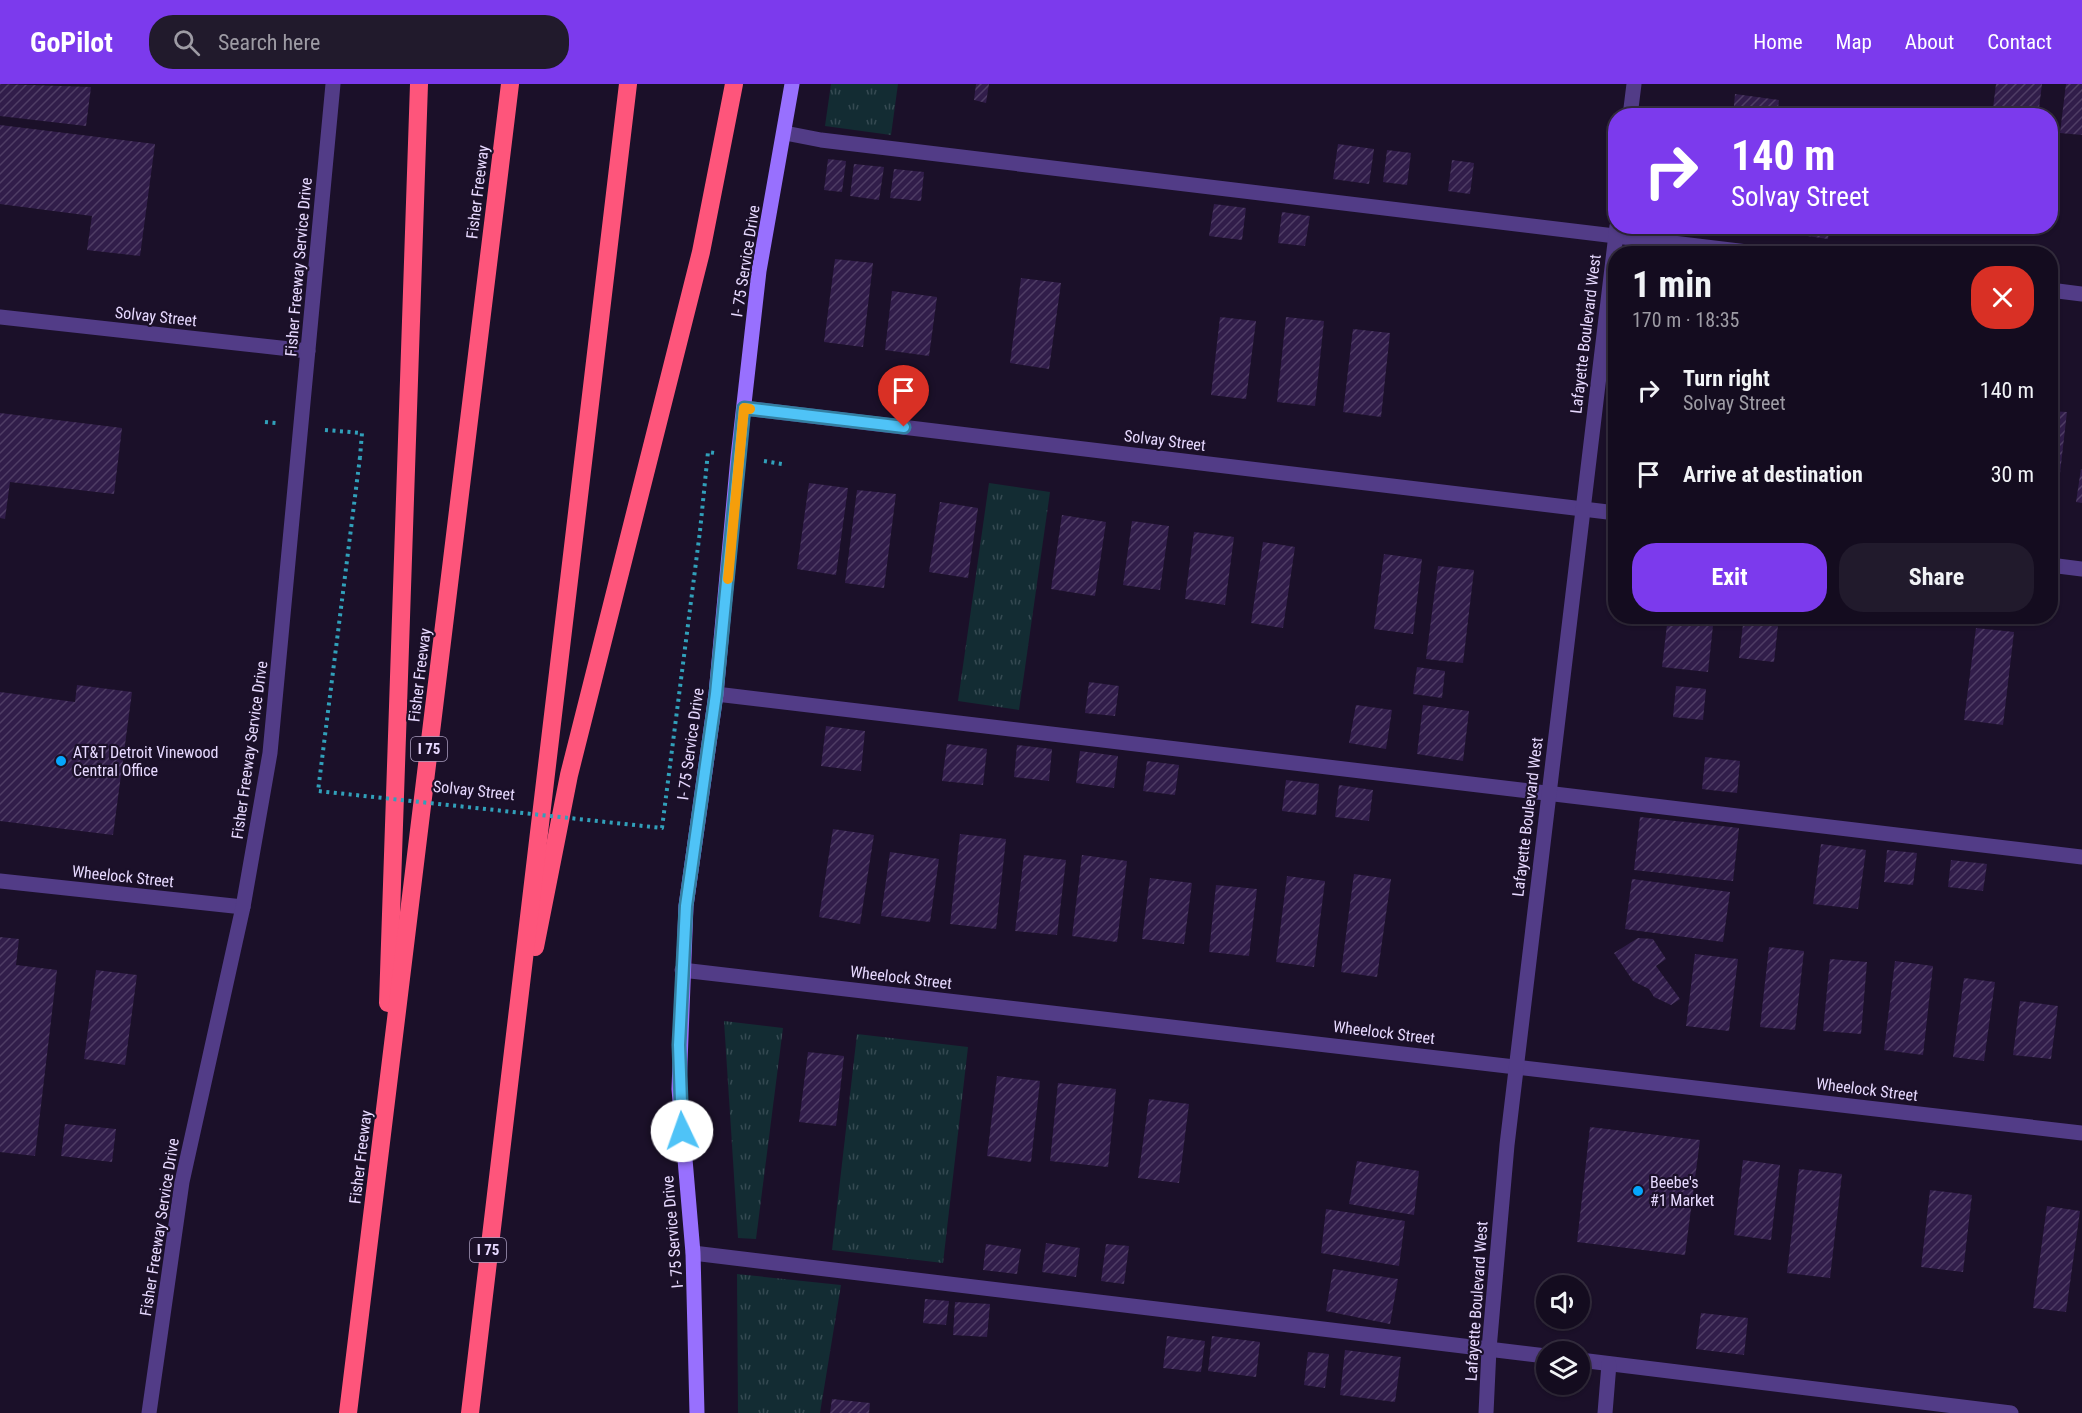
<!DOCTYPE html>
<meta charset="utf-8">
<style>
body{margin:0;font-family:"Roboto Condensed",sans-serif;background:#211a2c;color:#f1f3f6;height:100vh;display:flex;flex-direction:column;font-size:22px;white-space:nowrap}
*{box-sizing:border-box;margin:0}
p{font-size:20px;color:#9d9ba4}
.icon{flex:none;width:33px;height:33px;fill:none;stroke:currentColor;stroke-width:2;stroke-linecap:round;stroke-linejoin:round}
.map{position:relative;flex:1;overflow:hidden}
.side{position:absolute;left:1608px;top:162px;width:450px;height:378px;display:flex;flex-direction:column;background:#140c1f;border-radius:24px;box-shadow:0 2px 4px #0004,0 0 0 2px #332c3d}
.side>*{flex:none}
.top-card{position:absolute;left:1608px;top:24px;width:450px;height:126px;border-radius:24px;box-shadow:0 2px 4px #0004,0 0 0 2px #332c3d;background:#7c3aed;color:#fff;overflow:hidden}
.buttons{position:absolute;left:1536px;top:1191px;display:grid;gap:12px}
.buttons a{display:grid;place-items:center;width:54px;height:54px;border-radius:50%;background:#140c1f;box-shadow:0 2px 4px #0004,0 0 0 2px #332c3d;font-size:30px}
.pin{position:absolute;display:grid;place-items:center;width:51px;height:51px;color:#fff;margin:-62px -26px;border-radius:50% 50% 50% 0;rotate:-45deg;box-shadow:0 0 6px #0007}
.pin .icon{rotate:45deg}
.me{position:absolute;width:66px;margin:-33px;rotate:357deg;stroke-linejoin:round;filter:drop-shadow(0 0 4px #0008)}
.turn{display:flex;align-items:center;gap:21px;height:126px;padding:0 24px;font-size:27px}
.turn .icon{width:78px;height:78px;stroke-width:2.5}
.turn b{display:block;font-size:42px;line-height:51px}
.round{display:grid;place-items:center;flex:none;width:63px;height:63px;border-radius:24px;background:#211a2c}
.summary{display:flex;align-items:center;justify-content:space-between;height:102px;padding:0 24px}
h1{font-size:36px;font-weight:700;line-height:45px}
.primary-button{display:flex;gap:12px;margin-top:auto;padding:12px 24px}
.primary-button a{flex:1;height:69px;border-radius:24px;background:#7c3aed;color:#fff;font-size:24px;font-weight:700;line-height:69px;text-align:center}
.primary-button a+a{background:#211a2c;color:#f1f3f6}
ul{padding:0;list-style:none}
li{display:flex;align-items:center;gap:18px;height:84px;padding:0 24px}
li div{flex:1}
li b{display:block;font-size:22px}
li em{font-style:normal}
header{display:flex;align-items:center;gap:36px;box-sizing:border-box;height:84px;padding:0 30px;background:#7c3aed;color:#fff}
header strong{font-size:28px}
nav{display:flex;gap:33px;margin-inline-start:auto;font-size:21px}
.search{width:420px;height:54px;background:#211a2c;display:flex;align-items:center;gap:15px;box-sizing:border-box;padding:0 21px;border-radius:24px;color:#9d9ba4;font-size:22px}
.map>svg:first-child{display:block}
</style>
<header>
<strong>GoPilot</strong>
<div class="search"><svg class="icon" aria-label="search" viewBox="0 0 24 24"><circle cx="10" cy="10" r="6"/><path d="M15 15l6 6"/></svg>Search here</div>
<nav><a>Home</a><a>Map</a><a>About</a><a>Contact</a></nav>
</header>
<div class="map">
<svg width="2082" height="1329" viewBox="0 0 2082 1329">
<defs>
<pattern id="grass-tufts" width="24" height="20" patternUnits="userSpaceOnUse" patternTransform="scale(1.5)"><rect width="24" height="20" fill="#132c33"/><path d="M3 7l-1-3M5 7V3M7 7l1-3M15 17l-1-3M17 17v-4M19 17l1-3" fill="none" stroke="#354a52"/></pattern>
<pattern id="building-hatch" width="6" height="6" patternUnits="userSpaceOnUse" patternTransform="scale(1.5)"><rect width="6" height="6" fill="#311d4a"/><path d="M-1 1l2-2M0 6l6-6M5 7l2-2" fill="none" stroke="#4f3d65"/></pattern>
</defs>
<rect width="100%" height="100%" fill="#1b1029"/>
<g fill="url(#grass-tufts)">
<polygon points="831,0 898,0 891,51 825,42"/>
<polygon points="989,399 1050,408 1019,626 958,617"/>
<polygon points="724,937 783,944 756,1155 738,1154"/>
<polygon points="857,950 968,963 943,1179 832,1166"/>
<polygon points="737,1190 841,1201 820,1329 738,1329"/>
</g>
<g fill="url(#building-hatch)">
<polygon points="0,0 91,3 86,42 0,32"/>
<polygon points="976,0 989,0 986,19 974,16"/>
<polygon points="1996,0 2042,0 2038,32 1992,32"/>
<polygon points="2066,0 2082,0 2082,51 2060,49"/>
<polygon points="1735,10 1779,16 1777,32 1733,32"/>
<polygon points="0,41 155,60 140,172 87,166 92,132 0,120"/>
<polygon points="1338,60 1374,65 1369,100 1333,95"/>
<polygon points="1387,66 1411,69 1407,101 1383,98"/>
<polygon points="828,75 846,77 842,108 824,106"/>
<polygon points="1452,76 1474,79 1470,110 1448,107"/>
<polygon points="854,80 884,83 879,116 850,112"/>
<polygon points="894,85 924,88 921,117 890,114"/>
<polygon points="1214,120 1246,124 1242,156 1209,152"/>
<polygon points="1282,128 1310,132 1305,162 1278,159"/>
<polygon points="1739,142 1830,142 1828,155"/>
<polygon points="835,175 873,179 863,263 824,258"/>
<polygon points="1021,194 1061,199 1049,285 1010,279"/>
<polygon points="892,207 937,213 929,272 885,266"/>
<polygon points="1220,233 1256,237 1246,315 1211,311"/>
<polygon points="1286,233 1324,237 1315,322 1277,318"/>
<polygon points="1353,245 1390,249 1381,333 1343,328"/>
<polygon points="2050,327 2067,328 2057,415 2050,415"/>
<polygon points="0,329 122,344 114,410 10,398 5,435 0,434"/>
<polygon points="2081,385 2082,386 2082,419 2076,418"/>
<polygon points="809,399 848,404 836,491 797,485"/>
<polygon points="857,406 896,410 884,504 845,499"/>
<polygon points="940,418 978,424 968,494 929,488"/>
<polygon points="1062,431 1106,438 1095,512 1051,505"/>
<polygon points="1132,437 1169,442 1160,506 1123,501"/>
<polygon points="1194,448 1234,453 1225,521 1185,515"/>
<polygon points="1263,458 1295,463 1283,544 1251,539"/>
<polygon points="1384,470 1422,475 1413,550 1374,545"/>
<polygon points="1438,482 1474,486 1463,579 1426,575"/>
<polygon points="1668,532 1714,532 1708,588 1662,583"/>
<polygon points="1744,532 1779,532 1774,578 1739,574"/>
<polygon points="1976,544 2014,548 2003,641 1964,636"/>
<polygon points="1417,583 1445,587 1442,614 1413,610"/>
<polygon points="1089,598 1119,602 1115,632 1085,629"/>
<polygon points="77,601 132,608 113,751 0,737 0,608 75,618"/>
<polygon points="1676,602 1706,605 1703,636 1673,633"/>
<polygon points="1356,621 1392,626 1386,665 1349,659"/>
<polygon points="1423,621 1469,627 1463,677 1417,670"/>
<polygon points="826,642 865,647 861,687 821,682"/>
<polygon points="947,660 987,665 983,701 942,697"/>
<polygon points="1017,661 1052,665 1049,697 1014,693"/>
<polygon points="1080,667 1118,672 1114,704 1076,699"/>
<polygon points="1705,673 1740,677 1737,709 1702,705"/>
<polygon points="1147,677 1179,681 1175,711 1143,707"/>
<polygon points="1286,696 1319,700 1316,731 1282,727"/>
<polygon points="1339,701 1373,706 1369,737 1335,733"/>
<polygon points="1640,733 1739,744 1733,797 1634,786"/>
<polygon points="833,745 874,751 860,840 819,833"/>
<polygon points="960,750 1006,755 996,845 950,840"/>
<polygon points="1821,760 1866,766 1858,825 1813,820"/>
<polygon points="1887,766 1917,769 1913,801 1884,798"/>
<polygon points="890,768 939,775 930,838 881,832"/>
<polygon points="1024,771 1066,776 1057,851 1015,847"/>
<polygon points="1082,771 1127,777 1117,858 1072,852"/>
<polygon points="1951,776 1987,780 1983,807 1948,803"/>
<polygon points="1354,790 1391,795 1377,893 1341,888"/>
<polygon points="1287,792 1325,797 1314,883 1276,878"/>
<polygon points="1150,794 1192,799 1184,860 1142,855"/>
<polygon points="1632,795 1730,808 1723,858 1625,845"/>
<polygon points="1216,801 1257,805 1249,872 1209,868"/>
<polygon points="0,853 19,855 16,881 57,886 35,1072 0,1068"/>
<polygon points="1638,854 1653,855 1666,875 1656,882 1680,915 1671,921 1654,913 1649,905 1633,897 1614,869"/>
<polygon points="1769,863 1804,867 1795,946 1760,943"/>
<polygon points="1695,870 1738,875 1729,947 1686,942"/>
<polygon points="1830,875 1867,878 1861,950 1823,947"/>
<polygon points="1895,877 1933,882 1923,971 1884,966"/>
<polygon points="96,886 137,891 125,981 84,975"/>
<polygon points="1964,894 1995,898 1984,977 1953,973"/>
<polygon points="2020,917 2058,922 2051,975 2013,971"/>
<polygon points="808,968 844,972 836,1042 799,1038"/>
<polygon points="997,992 1040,997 1031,1078 987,1072"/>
<polygon points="1058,999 1116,1005 1108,1083 1050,1077"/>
<polygon points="1149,1015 1189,1020 1179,1099 1138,1094"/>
<polygon points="65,1040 116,1045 112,1078 61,1072"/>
<polygon points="1590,1043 1700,1056 1685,1171 1577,1158"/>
<polygon points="1743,1076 1780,1081 1771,1156 1734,1151"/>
<polygon points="1357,1077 1419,1087 1414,1131 1349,1120"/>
<polygon points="1799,1085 1842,1090 1830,1194 1787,1189"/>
<polygon points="1930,1106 1972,1111 1963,1188 1921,1183"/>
<polygon points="2047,1122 2080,1127 2066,1228 2033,1224"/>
<polygon points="1326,1125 1405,1137 1399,1182 1321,1169"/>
<polygon points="1046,1159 1080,1164 1076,1193 1042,1188"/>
<polygon points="986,1160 1021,1165 1017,1190 983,1186"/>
<polygon points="1106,1160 1129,1162 1124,1200 1101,1197"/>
<polygon points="1333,1185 1398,1195 1390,1240 1326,1227"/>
<polygon points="925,1215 949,1217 946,1241 923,1239"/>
<polygon points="955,1218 990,1220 987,1253 953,1251"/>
<polygon points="1701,1229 1748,1234 1744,1271 1696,1265"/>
<polygon points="1167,1252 1205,1257 1201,1288 1163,1284"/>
<polygon points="1212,1252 1260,1258 1256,1293 1208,1287"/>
<polygon points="1345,1266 1401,1273 1395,1318 1340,1311"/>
<polygon points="1308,1268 1329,1270 1325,1304 1304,1301"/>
<polygon points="832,1315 870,1319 869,1329 830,1329"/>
</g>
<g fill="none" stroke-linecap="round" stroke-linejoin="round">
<g stroke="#31a0ba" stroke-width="4" stroke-dasharray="3 4.5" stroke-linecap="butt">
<polyline points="265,338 276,339"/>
<polyline points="325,346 362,349 360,373"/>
<polyline points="764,377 782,380"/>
<polyline points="700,447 708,368 715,369"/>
</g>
<g stroke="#523c87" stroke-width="15">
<polyline points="785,49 821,56 1764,170"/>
<polyline points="2050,206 2082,210"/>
<polyline points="716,610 2082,773"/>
<polyline points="693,1169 1546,1272"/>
<polyline points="1580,1276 2011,1329"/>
<polyline points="1605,1329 1609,1280"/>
</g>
<g stroke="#523c87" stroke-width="15">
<polyline points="1630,32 1634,0"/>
<polyline points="0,233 308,267"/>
<polyline points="744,324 1616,429"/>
<polyline points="2050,481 2082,485"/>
<polyline points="0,797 243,823"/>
<polyline points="682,886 2082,1049"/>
<polyline points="149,1329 182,1098 243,823 270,669 333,0"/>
<polyline points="1486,1329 1489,1265 1507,1061 1617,142"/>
</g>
<polyline stroke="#9870fe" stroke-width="15" points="697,1329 693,1169 679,1005 686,822 716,610 738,373 759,187 792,0"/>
<g stroke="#fe557b" stroke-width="18">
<polyline points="535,863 569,691 701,168 734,0"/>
<polyline points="388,919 419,0"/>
<polyline points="348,1329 510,0"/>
<polyline points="470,1329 628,0"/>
</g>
<polyline stroke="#31a0ba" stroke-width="4" stroke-dasharray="3 4.5" stroke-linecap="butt" points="360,373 318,707 662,744 700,447"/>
</g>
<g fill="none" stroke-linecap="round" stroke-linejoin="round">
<g stroke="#337fa1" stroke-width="15">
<polyline id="route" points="682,1047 679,961 686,822 716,610 744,324 904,343"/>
</g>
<use href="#route" stroke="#4fc3f7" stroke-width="10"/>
<polyline stroke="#f59e0b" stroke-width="10" points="728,495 744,324 750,325"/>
</g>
<g fill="#06a6fd" stroke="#1b1029" stroke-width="2">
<circle cx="61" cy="677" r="6"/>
<circle cx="1638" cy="1107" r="6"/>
</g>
<g text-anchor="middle" stroke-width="4.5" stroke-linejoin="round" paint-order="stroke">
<g fill="#1b1029" stroke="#aa9dbf" stroke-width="1.5">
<rect x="411" y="653" width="36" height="24" rx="4.5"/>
<rect x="470" y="1154" width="36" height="24" rx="4.5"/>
</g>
<g font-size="15" font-weight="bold" fill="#e7d9ff">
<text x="429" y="670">I 75</text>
<text x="488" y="1171">I 75</text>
</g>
<g font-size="16" fill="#e7d9ff" stroke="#1b1029">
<text transform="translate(477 108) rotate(-83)" y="6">Fisher Freeway</text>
<text transform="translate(745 177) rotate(-81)" y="6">I- 75 Service Drive</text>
<text transform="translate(298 183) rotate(-85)" y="6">Fisher Freeway Service Drive</text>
<text transform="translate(156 232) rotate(6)" y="6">Solvay Street</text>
<text transform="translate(1585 250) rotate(-83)" y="6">Lafayette Boulevard West</text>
<text transform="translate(1165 356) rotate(7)" y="6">Solvay Street</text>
<text transform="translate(419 591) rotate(-83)" y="6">Fisher Freeway</text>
<text transform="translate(690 660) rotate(-82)" y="6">I- 75 Service Drive</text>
<text transform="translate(249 666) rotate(-82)" y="6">Fisher Freeway Service Drive</text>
<text transform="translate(474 706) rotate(6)" y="6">Solvay Street</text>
<text transform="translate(1527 733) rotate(-83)" y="6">Lafayette Boulevard West</text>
<text transform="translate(123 792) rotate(6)" y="6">Wheelock Street</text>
<text transform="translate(901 893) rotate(7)" y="6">Wheelock Street</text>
<text transform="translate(1384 948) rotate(7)" y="6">Wheelock Street</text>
<text transform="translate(1867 1005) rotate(7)" y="6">Wheelock Street</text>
<text transform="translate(360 1073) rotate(-83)" y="6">Fisher Freeway</text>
<text transform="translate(159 1143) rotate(-81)" y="6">Fisher Freeway Service Drive</text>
<text transform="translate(672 1148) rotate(-95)" y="6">I- 75 Service Drive</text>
<text transform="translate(1476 1217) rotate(-86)" y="6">Lafayette Boulevard West</text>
</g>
<g font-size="16" fill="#e7d9ff" stroke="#1b1029" text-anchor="start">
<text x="73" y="674">AT&amp;T Detroit Vinewood<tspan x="73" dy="18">Central Office</tspan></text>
<text x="1650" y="1104">Beebe's<tspan x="1650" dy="18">#1 Market</tspan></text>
</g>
</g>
</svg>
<div class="buttons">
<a><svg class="icon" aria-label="sound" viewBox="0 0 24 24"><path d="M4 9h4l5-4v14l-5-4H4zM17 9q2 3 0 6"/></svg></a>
<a><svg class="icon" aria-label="layers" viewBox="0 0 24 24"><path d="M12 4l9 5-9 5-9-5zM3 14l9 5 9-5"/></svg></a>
</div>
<div class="pin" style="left:904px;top:343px;background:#d93025"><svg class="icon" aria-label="arrive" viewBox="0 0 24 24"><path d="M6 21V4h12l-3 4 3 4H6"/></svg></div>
<svg class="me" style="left:682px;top:1047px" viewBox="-20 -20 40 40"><circle r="19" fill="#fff"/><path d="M0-13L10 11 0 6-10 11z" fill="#4fc3f7"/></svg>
<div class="top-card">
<div class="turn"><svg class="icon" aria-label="right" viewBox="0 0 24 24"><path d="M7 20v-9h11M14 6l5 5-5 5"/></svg><div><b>140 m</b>Solvay Street</div></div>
</div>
<section class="side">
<div class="summary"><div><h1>1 min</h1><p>170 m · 18:35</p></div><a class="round" style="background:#d93025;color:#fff"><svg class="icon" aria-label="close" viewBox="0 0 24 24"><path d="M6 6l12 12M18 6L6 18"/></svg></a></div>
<ul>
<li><svg class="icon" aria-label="right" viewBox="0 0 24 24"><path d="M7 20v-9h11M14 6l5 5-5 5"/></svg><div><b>Turn right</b><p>Solvay Street</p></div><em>140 m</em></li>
<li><svg class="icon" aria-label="arrive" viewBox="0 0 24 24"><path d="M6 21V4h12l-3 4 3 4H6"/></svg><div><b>Arrive at destination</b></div><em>30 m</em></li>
</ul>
<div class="primary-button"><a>Exit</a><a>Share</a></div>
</section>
</div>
